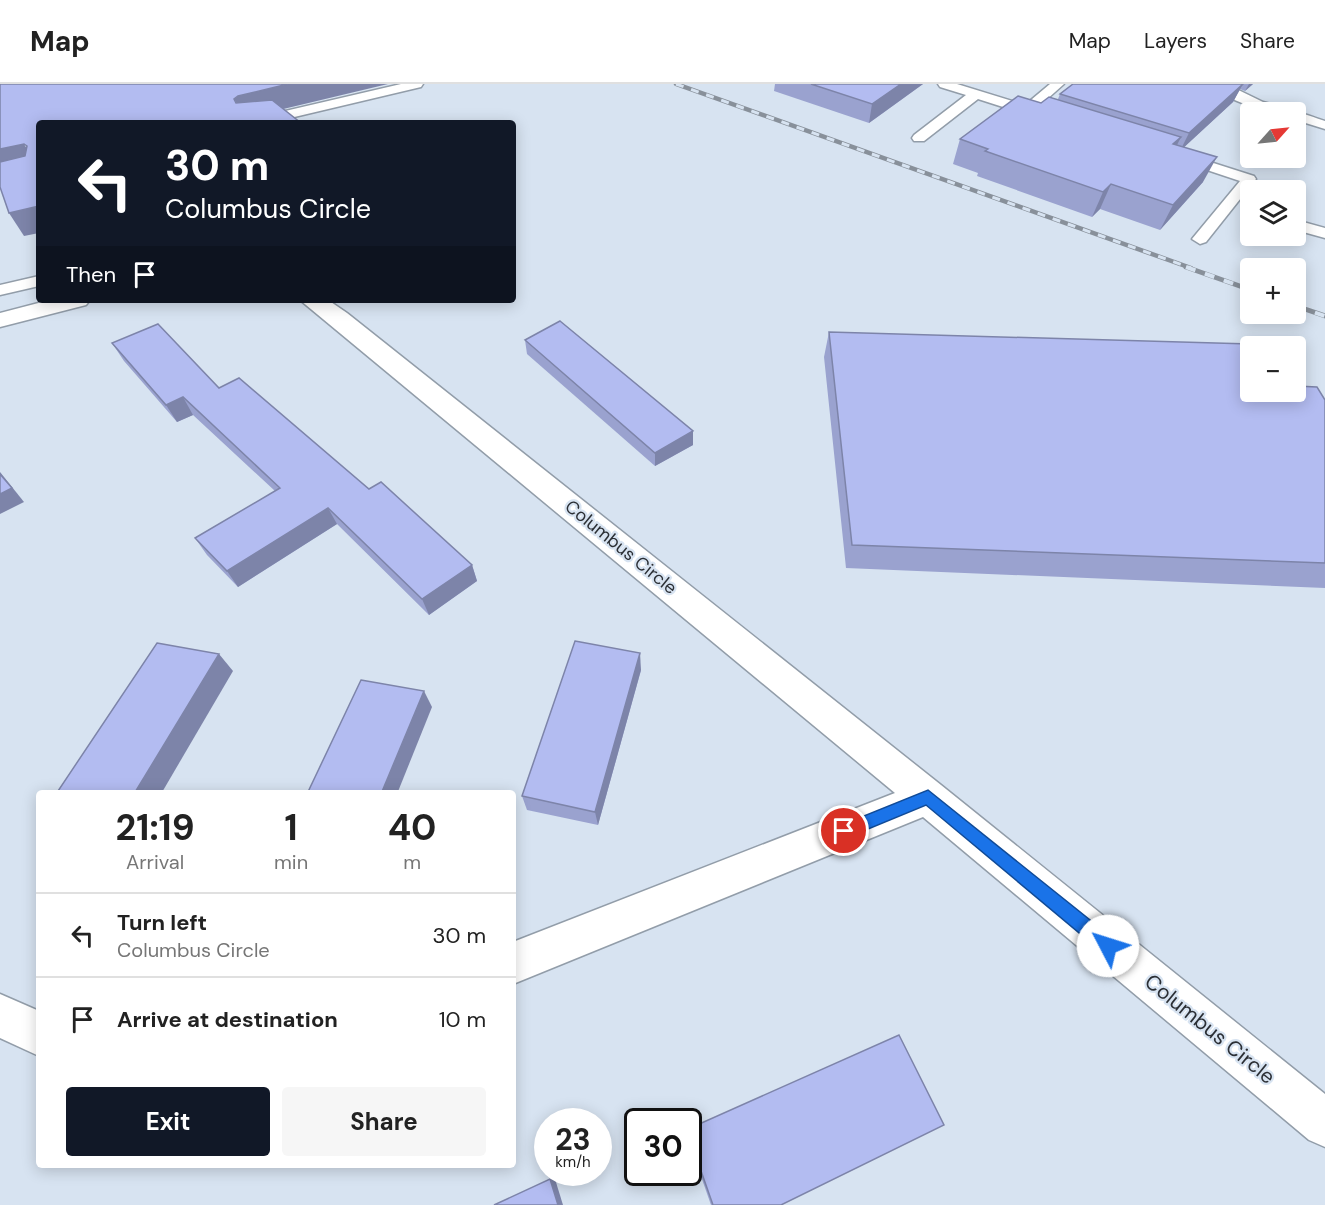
<!DOCTYPE html>
<meta charset="utf-8">
<style>
body{margin:0;font-family:"DM Sans",sans-serif;background:#f6f6f6;color:#222;height:100vh;display:flex;flex-direction:column;font-size:22px;white-space:nowrap}
*{box-sizing:border-box;margin:0}
p{font-size:20px;color:#767676}
.icon{flex:none;width:33px;height:33px;fill:none;stroke:currentColor;stroke-width:2;stroke-linecap:round;stroke-linejoin:round}
.map{position:relative;flex:1;overflow:hidden}
.sheet{position:absolute;left:36px;top:706px;width:480px;height:378px;display:flex;flex-direction:column;background:#fff;border-radius:6px;box-shadow:0 3px 15px #0003}
.sheet>*{flex:none}
.top-card{position:absolute;left:36px;top:36px;width:480px;height:183px;border-radius:6px;box-shadow:0 3px 15px #0003;background:#111827;color:#fff;overflow:hidden}
.needle{width:39px;rotate:63deg}
.tools{position:absolute;left:1240px;top:18px;display:grid;gap:12px}
.tools a{display:grid;place-items:center;width:66px;height:66px;border-radius:6px;background:#fff;box-shadow:0 3px 15px #0003;font-size:30px}
.speed{position:absolute;left:534px;top:1024px;display:flex;gap:12px;font-size:30px;font-weight:700;text-align:center}
.speed>*{display:grid;place-content:center;width:78px;height:78px;border-radius:50%;background:#fff;box-shadow:0 3px 15px #0003;line-height:1}
.speed small{font-size:15px;font-weight:400}
.speed .limit{border:3px solid #111;border-radius:9px;background:#fff;color:#111}
.pin{position:absolute;display:grid;place-items:center;width:51px;height:51px;color:#fff;margin:-26px;border:3px solid #fff;border-radius:50%;box-shadow:0 2px 6px #0007}
.me{position:absolute;width:66px;margin:-33px;rotate:310deg;stroke-linejoin:round;filter:drop-shadow(0 0 4px #0008)}
.turn{display:flex;align-items:center;gap:21px;height:126px;padding:0 30px;font-size:27px}
.turn .icon{width:78px;height:78px;stroke-width:2.5}
.turn b{display:block;font-size:42px;line-height:51px}
.then{display:flex;align-items:center;height:57px;padding:0 30px;background:#0003;gap:12px;font-size:22px}
.eta{display:flex;justify-content:space-evenly;align-items:center;height:102px;text-align:center}
.eta b{font-size:36px;font-weight:700;line-height:42px}
.action{display:flex;gap:12px;margin-top:auto;padding:12px 30px}
.action a{flex:1;height:69px;border-radius:6px;background:#111827;color:#fff;font-size:24px;font-weight:700;line-height:69px;text-align:center}
.action a+a{background:#f6f6f6;color:#222}
ul{padding:0;list-style:none}
li{display:flex;align-items:center;gap:18px;height:84px;padding:0 30px;border-top:2px solid #e0e0e0}
li div{flex:1}
li b{display:block;font-size:22px}
li em{font-style:normal}
header{display:flex;align-items:center;gap:36px;box-sizing:border-box;height:84px;padding:0 30px;background:#fff;border-bottom:2px solid #e0e0e0}
header strong{font-size:28px}
nav{display:flex;gap:33px;margin-inline-start:auto;font-size:21px}
.map>svg:first-child{display:block}
</style>
<header>
<strong>Map</strong>
<nav><a>Map</a><a>Layers</a><a>Share</a></nav>
</header>
<div class="map">
<svg width="1325" height="1121" viewBox="0 0 1325 1121">
<rect width="100%" height="100%" fill="#d7e3f1"/>
<g fill="none" stroke-linecap="round" stroke-linejoin="round">
<g stroke="#929da9" stroke-width="3">
<g id="lane">
<polygon points="401,0 423,0 421,3 269,39 245,39 247,36"/>
<polygon points="938,0 957,0 1025,21 1050,0 1064,0 1036,25 1043,29 1041,32 1031,32 978,15 924,57 914,57 912,54 914,51 966,11 940,3"/>
<path d="M 1210,0 L 1226,0 L 1263,18 L 1289,25 L 1291,28 C 1268,30 1226,17 1210,0 Z"/>
<path d="M 1294,28 C 1304,29 1315,34 1325,37 L 1325,45 L 1296,36 L 1296,28 Z"/>
<polygon points="1182,69 1254,92 1256,95 1206,158 1200,160 1192,155 1240,97 1177,76 1175,73 1177,70"/>
<polygon points="1296,136 1325,144 1325,154 1296,146"/>
<polygon points="39,192 39,202 0,211 0,201"/>
</g>
</g>
<g stroke="#929da9" stroke-width="3">
<g id="street">
<polygon points="50,216 90,216 86,221 0,243 0,229"/>
<polygon points="300,216 328,216 347,229 941,701 1325,1010 1325,1063 1309,1056 923,733 513,900 513,858 895,709"/>
<polygon points="0,910 39,927 39,972 0,954"/>
</g>
</g>
<use href="#lane" fill="#fff" fill-rule="evenodd"/>
<use href="#street" fill="#fff" fill-rule="evenodd"/>
<g stroke="#88909a" stroke-width="4.5">
<polyline id="rail-far1" points="676,0 1191,184"/>
</g>
<g stroke="#88909a" stroke-width="5">
<g id="rail">
<polyline points="1186,183 1251,206"/>
<polyline points="1296,222 1325,232"/>
</g>
</g>
<use href="#rail-far1" stroke="#d7e3f1" stroke-width="3" stroke-dasharray="8" stroke-linecap="butt"/>
<use href="#rail" stroke="#d7e3f1" stroke-width="4" stroke-dasharray="10" stroke-linecap="butt"/>
</g>
<g fill="#9aa2cf">
<polygon points="775,0 923,0 869,39 774,7"/>
<polygon points="1073,0 1253,0 1245,7 1240,5 1233,18 1184,63 1203,98 1160,146 1100,125 1092,133 977,92 978,89 953,80 960,55 1041,19 1058,15 1060,10"/>
<polygon points="829,248 1251,308 1325,316 1325,504 846,484 824,273"/>
<polygon points="525,256 693,347 693,361 655,382 527,270"/>
<polygon points="112,259 219,304 369,405 472,481 477,497 429,531 337,440 238,503 207,471 195,454 275,407 193,331 177,338 124,277"/>
<polygon points="641,586 598,741 527,726 522,712"/>
<polygon points="688,1045 781,1121 711,1121 688,1055"/>
</g>
<g fill="#7d84a9">
<polygon points="288,0 388,0 246,34 234,15 238,12"/>
<polygon points="901,0 923,0 869,39 872,20"/>
<polygon points="1243,0 1233,18 1180,67 1189,49"/>
<polygon points="1249,0 1253,0 1245,7"/>
<polygon points="1181,53 1169,77 1173,60"/>
<polygon points="24,60 38,83 0,86 0,65"/>
<polygon points="1217,73 1203,98 1160,146 1173,121"/>
<polygon points="1111,100 1100,125 1092,133 1103,108"/>
<polygon points="39,122 39,149 24,152 9,129"/>
<polygon points="183,313 193,331 177,338 166,321"/>
<polygon points="693,347 693,361 655,382 655,369"/>
<polygon points="0,388 24,418 0,430"/>
<polygon points="328,424 337,440 238,503 227,487"/>
<polygon points="472,481 477,497 429,531 422,515"/>
<polygon points="640,569 641,586 598,741 595,728"/>
<polygon points="219,570 233,587 161,710 134,710"/>
<polygon points="424,607 432,623 397,710 381,710"/>
<polygon points="550,1095 555,1095 563,1121 558,1121"/>
</g>
<g fill="#b3bcf1" stroke="#7d84a9" stroke-width="1.5">
<polygon points="0,0 288,0 238,12 234,15 236,19 272,16 301,39 39,39 39,122 9,129 0,103 0,78 25,72 27,62 24,60 0,65"/>
<polygon points="811,0 901,0 872,20"/>
<polygon points="1073,0 1243,0 1189,49 1060,10"/>
<polygon points="1018,12 1041,19 1049,13 1181,53 1173,60 1217,73 1173,121 1111,100 1103,108 985,67 988,65 960,55"/>
<polygon points="560,237 693,347 655,369 525,256"/>
<polygon points="158,240 219,304 239,294 369,405 381,398 472,481 422,515 328,424 227,487 195,454 280,404 183,313 166,321 112,259"/>
<polygon points="829,248 1250,260 1251,262 1251,308 1296,308 1296,302 1317,303 1325,316 1325,479 852,461"/>
<polygon points="0,390 12,404 0,410"/>
<polygon points="575,557 640,569 595,728 522,712"/>
<polygon points="157,559 219,570 134,710 56,710"/>
<polygon points="361,596 424,607 381,710 307,710"/>
<polygon points="899,951 944,1041 781,1121 713,1121 688,1050 688,1045"/>
<polygon points="550,1095 558,1121 494,1121"/>
</g>
<polygon fill="#1a73e8" stroke="#114b97" stroke-width="1.5" points="928,706 1115,856 1117,862 1115,868 1108,870 1102,868 926,721 844,755 839,753 837,747 839,742"/>
<g text-anchor="middle" stroke-width="4.5" stroke-linejoin="round" paint-order="stroke">
<g font-size="18" fill="#2b2f35" stroke="#d7e3f1">
<text transform="translate(621 463) rotate(39)" y="6">Columbus Circle</text>
</g>
<g font-size="21" fill="#2b2f35" stroke="#d7e3f1">
<text transform="translate(1210 945) rotate(39)" y="7">Columbus Circle</text>
</g>
</g>
</svg>
<div class="tools">
<a><svg class="needle" viewBox="-14 -14 28 28"><path d="M0-13l5 13h-10z" fill="#e53935"/><path d="M0 13l5-13h-10z" fill="#767676"/></svg></a>
<a><svg class="icon" aria-label="layers" viewBox="0 0 24 24"><path d="M12 4l9 5-9 5-9-5zM3 14l9 5 9-5"/></svg></a>
<a>+</a>
<a>−</a>
</div>
<div class="speed"><div>23<small>km/h</small></div><div class="limit">30</div></div>
<div class="pin" style="left:844px;top:747px;background:#d93025"><svg class="icon" aria-label="arrive" viewBox="0 0 24 24"><path d="M6 21V4h12l-3 4 3 4H6"/></svg></div>
<svg class="me" style="left:1108px;top:862px" viewBox="-20 -20 40 40"><circle r="19" fill="#fff"/><path d="M0-13L10 11 0 6-10 11z" fill="#1a73e8"/></svg>
<div class="top-card">
<div class="turn"><svg class="icon" aria-label="left" viewBox="0 0 24 24"><path d="M17 20v-9H6M10 6l-5 5 5 5"/></svg><div><b>30 m</b>Columbus Circle</div></div>
<div class="then">Then<svg class="icon" aria-label="arrive" viewBox="0 0 24 24"><path d="M6 21V4h12l-3 4 3 4H6"/></svg></div>
</div>
<section class="sheet">
<div class="eta">
<div><b>21:19</b><p>Arrival</p></div>
<div><b>1</b><p>min</p></div>
<div><b>40</b><p>m</p></div>
</div>
<ul>
<li><svg class="icon" aria-label="left" viewBox="0 0 24 24"><path d="M17 20v-9H6M10 6l-5 5 5 5"/></svg><div><b>Turn left</b><p>Columbus Circle</p></div><em>30 m</em></li>
<li><svg class="icon" aria-label="arrive" viewBox="0 0 24 24"><path d="M6 21V4h12l-3 4 3 4H6"/></svg><div><b>Arrive at destination</b></div><em>10 m</em></li>
</ul>
<div class="action"><a>Exit</a><a>Share</a></div>
</section>
</div>
